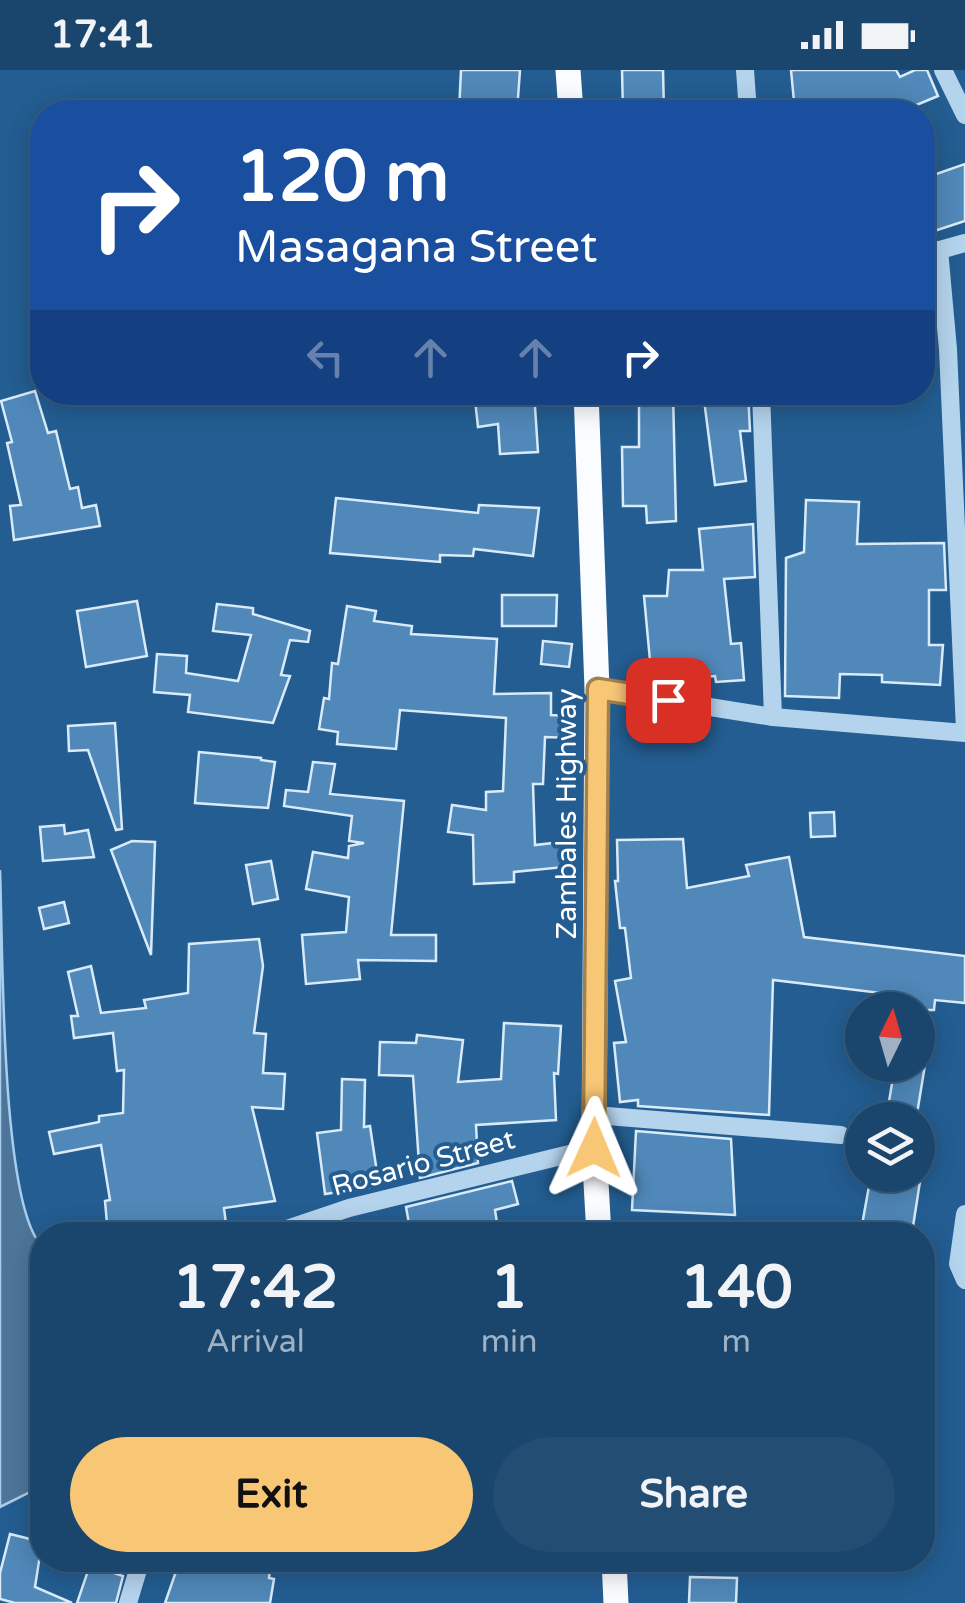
<!DOCTYPE html>
<style>
body{margin:0;font-family:"Varela Round",sans-serif;background:#234d72;color:#f1f3f6;height:100vh;display:flex;flex-direction:column;font-size:38px;white-space:nowrap}
*{box-sizing:border-box;margin:0}
p{font-size:32px;color:#9fb1c2}
.icon{flex:none;width:55px;height:55px;fill:none;stroke:currentColor;stroke-width:2;stroke-linecap:round;stroke-linejoin:round}
.map{position:relative;flex:1;overflow:hidden}
.panel{position:absolute;left:30px;top:1152px;width:905px;height:350px;display:flex;flex-direction:column;background:#1a466d;border-radius:40px;box-shadow:0 5px 25px #0003,0 0 0 2px #385e80}
.panel>*{flex:none}
.guide{position:absolute;left:30px;top:30px;width:905px;height:305px;border-radius:40px;box-shadow:0 5px 25px #0003,0 0 0 2px #385e80;background:#1a4fa0;color:#fff;overflow:hidden}
.needle{width:65px;rotate:5deg}
.tools{position:absolute;left:845px;top:922px;display:grid;gap:20px}
.tools a{display:grid;place-items:center;width:90px;height:90px;border-radius:50%;background:#1a466d;box-shadow:0 5px 25px #0003,0 0 0 2px #385e80;font-size:50px}
.pin{position:absolute;display:grid;place-items:center;width:85px;height:85px;color:#fff;margin:-42px;border-radius:20px;box-shadow:0 5px 15px #0006}
.me{position:absolute;width:110px;margin:-55px;rotate:1deg;stroke-linejoin:round;filter:drop-shadow(0 0 8px #0008)}
.turn{display:flex;align-items:center;gap:35px;height:210px;padding:0 40px;font-size:45px}
.turn .icon{width:130px;height:130px;stroke-width:2.5}
.turn b{display:block;font-size:70px;line-height:85px}
.lanes{display:flex;align-items:center;height:95px;padding:0 40px;background:#0003;justify-content:center;gap:50px;direction:ltr}
.lanes .off{opacity:.35}
.eta{display:flex;justify-content:space-evenly;align-items:center;height:170px;text-align:center}
.eta b{font-size:60px;font-weight:700;line-height:70px}
.cta{display:flex;gap:20px;margin-top:auto;padding:20px 40px}
.cta a{flex:1;height:115px;border-radius:60px;background:#f8c776;color:#111;font-size:40px;font-weight:700;line-height:115px;text-align:center}
.cta a+a{background:#234d72;color:#f1f3f6}
.status{display:flex;justify-content:space-between;align-items:center;height:70px;padding:0 50px;background:#1a466d;direction:ltr}
.status svg{height:28px;fill:currentColor}
.map>svg:first-child{display:block}
</style>
<div class="status"><b>17:41</b><svg viewBox="0 0 49 12"><path d="M0 12V9h3v3zM5 12V6h3v6zM10 12V3h3v9zM15 12V0h3v12zM26 1h20v11H26zM47 4h2v5h-2z"/></svg></div>
<div class="map">
<svg width="965" height="1533" viewBox="0 0 965 1533">
<rect width="100%" height="100%" fill="#235d91"/>
<path fill="#4e769a" stroke="#a8ceed" stroke-width="2.5" d="M 0,800 C 3,870 0,1135 42,1176 L 42,1416 L 0,1437 Z"/>
<g fill="#5088b9" stroke="#d9ebf9" stroke-width="2.5">
<polygon points="461,0 520,0 517,42 459,42"/>
<polygon points="622,0 663,0 664,42 623,42"/>
<polygon points="791,0 896,0 900,7 915,0 927,0 938,26 914,36 917,42 795,42"/>
<polygon points="965,94 965,151 922,165 922,109"/>
<polygon points="35,321 48,363 56,361 70,419 78,417 82,438 96,435 100,456 14,470 10,436 21,435 7,373 12,372 1,331"/>
<polygon points="501,322 534,322 538,382 500,384 498,354 478,357 475,330 501,326"/>
<polygon points="639,322 673,322 676,451 647,453 646,436 623,436 622,377 639,377"/>
<polygon points="703,322 748,322 750,361 740,361 746,411 715,415"/>
<polygon points="336,428 478,443 479,435 539,438 533,486 474,479 473,486 440,485 440,492 330,483"/>
<polygon points="806,430 859,432 857,474 944,473 946,520 929,520 929,575 943,575 940,615 882,612 882,605 840,604 839,628 785,626 786,488 804,482"/>
<polygon points="753,454 755,507 724,509 731,574 741,573 744,610 716,612 715,606 652,612 644,526 667,526 669,500 703,500 699,459"/>
<polygon points="502,525 557,525 556,556 502,556"/>
<polygon points="137,531 147,586 86,597 77,541"/>
<polygon points="217,534 253,538 253,544 310,561 308,572 290,570 281,605 290,606 273,653 188,642 190,625 154,622 157,584 187,586 186,603 238,611 251,565 213,561"/>
<polygon points="347,536 376,541 374,551 412,556 411,564 497,569 494,624 551,623 551,645 574,646 572,668 545,667 543,714 533,714 535,775 562,772 565,797 514,802 514,812 474,814 473,765 448,762 452,735 486,740 486,722 503,721 506,648 400,640 396,679 337,674 338,662 319,659 324,628 329,629 332,593 338,594"/>
<polygon points="543,571 572,574 569,597 541,594"/>
<polygon points="115,653 122,759 116,760 88,680 69,681 68,656"/>
<polygon points="199,682 261,688 261,690 275,692 268,738 195,733"/>
<polygon points="313,692 335,694 330,724 404,731 391,865 436,865 436,891 358,890 360,909 306,914 302,865 346,862 349,827 306,819 313,782 348,788 349,776 364,773 349,771 352,746 284,736 286,720 308,722"/>
<polygon points="834,742 835,766 811,767 810,743"/>
<polygon points="64,755 65,764 88,760 94,787 43,791 40,757"/>
<polygon points="683,769 687,818 749,806 746,795 789,787 804,867 965,886 965,933 935,930 934,940 904,940 906,926 773,910 769,1045 638,1036 638,1030 620,1032 614,973 626,972 615,911 631,908 625,858 620,858 615,811 618,811 617,770"/>
<polygon points="132,771 155,772 151,885 111,780"/>
<polygon points="271,791 278,829 253,834 246,795"/>
<polygon points="64,832 69,853 44,859 39,838"/>
<polygon points="259,869 263,896 254,963 266,964 263,1003 285,1004 283,1039 252,1037 275,1131 224,1138 227,1162 216,1165 108,1165 105,1131 110,1130 101,1075 54,1084 49,1062 99,1052 99,1046 123,1043 124,1000 117,1001 113,963 74,968 71,946 78,946 68,902 91,896 101,943 146,938 144,930 188,923 189,874"/>
<polygon points="504,953 561,956 558,1004 554,1003 556,1050 476,1055 478,1093 420,1108 413,1006 379,1005 380,972 416,973 417,965 463,970 458,1012 501,1009"/>
<polygon points="895,995 925,995 916,1050 886,1050"/>
<polygon points="342,1009 365,1010 364,1057 370,1056 379,1116 325,1124 317,1063 341,1060"/>
<polygon points="636,1061 731,1069 735,1145 632,1140"/>
<polygon points="871,1105 921,1105 912,1163 862,1155"/>
<polygon points="512,1111 518,1134 495,1140 497,1153 447,1160 448,1165 411,1165 406,1137"/>
<polygon points="10,1464 42,1472 35,1517 72,1533 15,1533 0,1529 0,1503"/>
<polygon points="180,1490 271,1490 269,1508 274,1509 270,1533 165,1533"/>
<polygon points="90,1495 123,1506 116,1533 77,1533"/>
<polygon points="690,1507 737,1508 736,1533 689,1533"/>
</g>
<g fill="none" stroke-linecap="round" stroke-linejoin="round">
<g stroke="#b4d3ec" stroke-width="18">
<polyline points="745,0 748,42"/>
<polyline points="943,0 965,45"/>
<polyline points="939,180 948,279 965,660"/>
<polyline points="922,185 965,173"/>
<polyline points="761,322 773,647"/>
<polyline points="597,619 773,647 965,663"/>
<polyline points="595,1045 841,1065"/>
<polyline points="965,1144 958,1194 965,1210"/>
<polyline points="269,1165 349,1138 594,1078"/>
<polyline points="128,1533 141,1490"/>
</g>
<g stroke="#fafcff" stroke-width="25">
<polyline points="568,0 571,42"/>
<polyline points="586,322 597,619 594,1078 599,1165"/>
<polyline points="614,1490 616,1533"/>
</g>
</g>
<g fill="none" stroke-linecap="round" stroke-linejoin="round">
<g stroke="#a1814d" stroke-width="25">
<polyline id="route" points="594,1078 598,619 668,630"/>
</g>
<use href="#route" stroke="#f8c776" stroke-width="18"/>
</g>
<g text-anchor="middle" stroke-width="8" stroke-linejoin="round" paint-order="stroke">
<g font-size="28" fill="#fff" stroke="#235d91">
<text transform="translate(566 744) rotate(-90)" y="10">Zambales Highway</text>
<text transform="translate(423 1092) rotate(-15)" y="10">Rosario Street</text>
</g>
</g>
</svg>
<div class="tools">
<a><svg class="needle" viewBox="-14 -14 28 28"><path d="M0-13l5 13h-10z" fill="#e53935"/><path d="M0 13l5-13h-10z" fill="#9fb1c2"/></svg></a>
<a><svg class="icon" aria-label="layers" viewBox="0 0 24 24"><path d="M12 4l9 5-9 5-9-5zM3 14l9 5 9-5"/></svg></a>
</div>
<div class="pin" style="left:668px;top:630px;background:#d93025"><svg class="icon" aria-label="arrive" viewBox="0 0 24 24"><path d="M6 21V4h12l-3 4 3 4H6"/></svg></div>
<svg class="me" style="left:594px;top:1078px" viewBox="-20 -20 40 40"><path d="M0-17L14 15 0 8-14 15z" fill="#f8c776" stroke="#fff" stroke-width="4"/></svg>
<div class="guide">
<div class="turn"><svg class="icon" aria-label="right" viewBox="0 0 24 24"><path d="M7 20v-9h11M14 6l5 5-5 5"/></svg><div><b>120 m</b>Masagana Street</div></div>
<div class="lanes"><svg class="icon off" aria-label="left" viewBox="0 0 24 24"><path d="M17 20v-9H6M10 6l-5 5 5 5"/></svg><svg class="icon off" aria-label="ahead" viewBox="0 0 24 24"><path d="M12 20V5M6 11l6-6 6 6"/></svg><svg class="icon off" aria-label="ahead" viewBox="0 0 24 24"><path d="M12 20V5M6 11l6-6 6 6"/></svg><svg class="icon" aria-label="right" viewBox="0 0 24 24"><path d="M7 20v-9h11M14 6l5 5-5 5"/></svg></div>
</div>
<section class="panel">
<div class="eta">
<div><b>17:42</b><p>Arrival</p></div>
<div><b>1</b><p>min</p></div>
<div><b>140</b><p>m</p></div>
</div>
<div class="cta"><a>Exit</a><a>Share</a></div>
</section>
</div>
